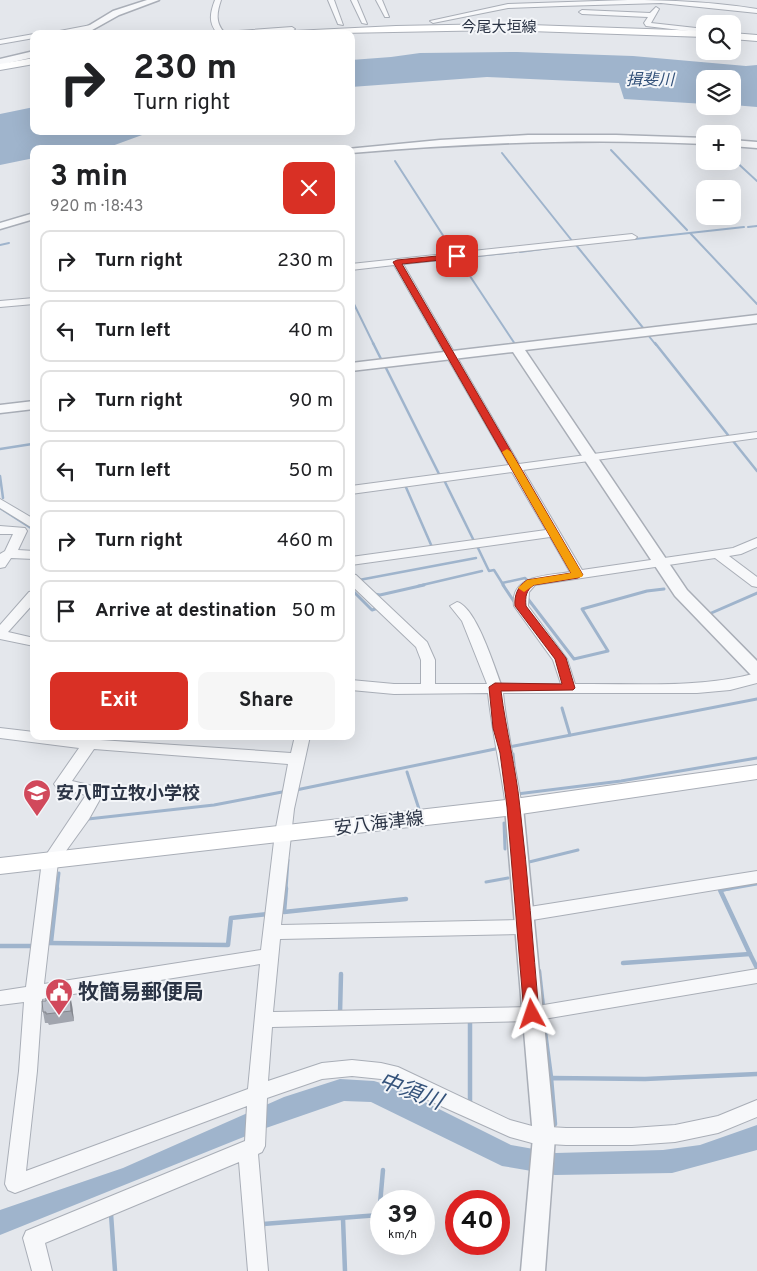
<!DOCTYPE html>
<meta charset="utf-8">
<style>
body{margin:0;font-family:Overpass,"Noto Sans JP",sans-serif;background:#f6f6f6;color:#202124;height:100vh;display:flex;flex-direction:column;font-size:19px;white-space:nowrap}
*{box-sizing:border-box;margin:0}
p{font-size:16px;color:#757577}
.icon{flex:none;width:28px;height:28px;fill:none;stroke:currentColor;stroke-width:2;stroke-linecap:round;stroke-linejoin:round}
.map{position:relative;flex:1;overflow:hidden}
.sheet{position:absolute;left:30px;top:145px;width:325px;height:595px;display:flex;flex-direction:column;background:#fff;border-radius:10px;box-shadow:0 5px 20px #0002}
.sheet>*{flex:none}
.banner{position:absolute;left:30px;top:30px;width:325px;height:105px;border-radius:10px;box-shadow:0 5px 20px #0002;background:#fff;color:#202124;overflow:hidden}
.fabs{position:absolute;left:696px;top:15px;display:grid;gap:10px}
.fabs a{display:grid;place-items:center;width:45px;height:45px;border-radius:10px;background:#fff;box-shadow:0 5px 20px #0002;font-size:25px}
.speed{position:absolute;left:370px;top:1190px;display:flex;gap:10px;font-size:25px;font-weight:700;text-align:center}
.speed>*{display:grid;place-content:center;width:65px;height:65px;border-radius:50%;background:#fff;box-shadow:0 5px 20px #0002;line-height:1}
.speed small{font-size:12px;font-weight:400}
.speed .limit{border:8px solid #d22;background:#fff;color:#111}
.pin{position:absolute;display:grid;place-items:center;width:42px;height:42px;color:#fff;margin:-21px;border-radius:10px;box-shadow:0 2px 8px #0006}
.me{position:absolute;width:55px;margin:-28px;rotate:355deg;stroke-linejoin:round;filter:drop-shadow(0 0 4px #0008)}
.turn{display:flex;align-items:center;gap:18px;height:105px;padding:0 20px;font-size:22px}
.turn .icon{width:65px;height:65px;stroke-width:2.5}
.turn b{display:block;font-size:35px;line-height:42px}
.round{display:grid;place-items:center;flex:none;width:52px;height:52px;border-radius:10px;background:#f6f6f6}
.headline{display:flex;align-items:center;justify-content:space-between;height:85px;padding:0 20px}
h1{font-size:30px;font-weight:700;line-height:38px}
.action{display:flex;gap:10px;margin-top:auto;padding:10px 20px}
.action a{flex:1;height:58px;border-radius:10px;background:#d93025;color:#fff;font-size:20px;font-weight:700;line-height:58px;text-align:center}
.action a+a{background:#f6f6f6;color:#202124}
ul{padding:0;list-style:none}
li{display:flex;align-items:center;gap:15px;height:62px;margin:0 10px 8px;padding:0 10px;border:2px solid #e0e0e0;border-radius:10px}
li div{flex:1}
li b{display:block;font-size:19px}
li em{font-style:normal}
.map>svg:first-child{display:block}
</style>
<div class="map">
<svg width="757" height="1271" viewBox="0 0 757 1271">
<rect width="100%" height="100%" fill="#e4e7ec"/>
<g fill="#9fb4cc">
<polygon points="517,52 633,56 746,66 757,65 757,107 733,105 732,79 705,79 705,104 624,99 619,83 487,77 351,87 351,60 391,57 420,53"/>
<polygon points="34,107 34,131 153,131 112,146 94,149 34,149 34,158 0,165 0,114"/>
<polygon points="340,1079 374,1081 397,1088 511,1145 556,1153 663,1150 700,1145 757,1125 757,1150 672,1173 555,1175 502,1166 371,1102 344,1101 266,1128 0,1235 0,1210 123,1168 284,1097"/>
</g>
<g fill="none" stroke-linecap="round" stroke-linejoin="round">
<g stroke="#9fb4cc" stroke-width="2">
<polyline points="611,150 687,230"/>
<polyline points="502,153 573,242"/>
<polyline points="732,158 757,181"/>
<polyline points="395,161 455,254"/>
<polyline points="748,227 757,226"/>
<polyline points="690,233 757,304"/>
<polyline points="635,239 744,227"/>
<polyline points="0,245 9,243"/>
<polyline points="576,245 644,329"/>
<polyline points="520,252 550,248"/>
<polyline points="458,258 515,344"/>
<polyline points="401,264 516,252"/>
<polyline points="351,298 374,345"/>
<polyline points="648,335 656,345"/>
</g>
<g stroke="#9fb4cc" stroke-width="2.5">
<polyline points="373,343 382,361"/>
<polyline points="655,343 728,435"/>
<polyline points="385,366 439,474"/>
<polyline points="733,441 757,471"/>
<polyline points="0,449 32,444 34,456"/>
<polyline points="0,476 3,498"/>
<polyline points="444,480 474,541"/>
<polyline points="405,485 432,547 429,547"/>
<polyline points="0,508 34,530"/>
<polyline points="477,546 489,571 494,570 504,586"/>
<polyline points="351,550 354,557"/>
<polyline points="351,572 357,577"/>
<polyline points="359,580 476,558"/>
<polyline points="502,583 525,578 528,581"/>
<polyline points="418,586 482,571"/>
</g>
<g stroke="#9fb4cc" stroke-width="3">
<polyline points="503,585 515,603"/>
<polyline points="356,587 351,589 372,610 378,608"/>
<polyline points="374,594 380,595 424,585"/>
<polyline points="528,599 574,659 608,651 582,609 647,591 664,589"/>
<polyline points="709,614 757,593"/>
<polyline points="562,708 570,735"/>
<polyline points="509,747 757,699"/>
<polyline points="513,754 514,764"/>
<polyline points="407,772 419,809"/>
<polyline points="296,790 500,748"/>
<polyline points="517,794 621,781 757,758"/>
<polyline points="88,819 214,805 282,792"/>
<polyline points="504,823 505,849"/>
<polyline points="525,863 578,850"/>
<polyline points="486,882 508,878"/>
<polyline points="57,890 59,873"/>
<polyline points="286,890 288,860"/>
<polyline points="723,890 757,884"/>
</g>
<g stroke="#9fb4cc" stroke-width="4.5">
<polyline points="286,888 284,912 406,899"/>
<polyline points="51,942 57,888"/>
<polyline points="47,943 228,945 231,918 268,914"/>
<polyline points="0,946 32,946"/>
<polyline points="750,954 757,968"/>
<polyline points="623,963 750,954 720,890 730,888"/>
<polyline points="539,971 543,1007"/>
<polyline points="340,1013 341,974"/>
<polyline points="543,1017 551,1077"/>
<polyline points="470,1021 470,1104"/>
<polyline points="555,1124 551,1078 645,1079 757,1074"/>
<polyline points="111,1214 115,1271"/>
<polyline points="343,1219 345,1271"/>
<polyline points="263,1227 263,1224 379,1215 383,1170"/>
</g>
<g stroke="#a9aeb7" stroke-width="2">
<g id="minor">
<path d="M 215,0 L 221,0 C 217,12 215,22 224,32 L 292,27 L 295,29 L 292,31 L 218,34 C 208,23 210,13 215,0 Z"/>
<polygon points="328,0 334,0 343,25 338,24"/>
<polygon points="351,0 357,0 367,24 362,23"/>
<polygon points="376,0 382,0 389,17 385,17"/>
<path d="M 628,0 C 671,0 714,2 757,9 L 757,13 L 661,3 L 561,6 L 508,8 L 433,23 L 430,21 L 508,4 Z"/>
<polygon points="656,7 659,9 651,23 705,29 705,33 646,26 644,23 648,17 582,14 579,12 582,10 650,13"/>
<polygon points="91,25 94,27 93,28 62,34 44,34"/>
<polygon points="34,34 34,38 0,44 0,40"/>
<path d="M 632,234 L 637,237 L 635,239 L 403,264 L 519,464 L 757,432 L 757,438 L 523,470 L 582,570 L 733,548 L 757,538 L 757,547 L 741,554 L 729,556 L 757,577 L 757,587 L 752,586 L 715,558 L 535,585 L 529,592 L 528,606 L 567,659 L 575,684 C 635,683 698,689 757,673 L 757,683 L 730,690 L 697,693 L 503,693 C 507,732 516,769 522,807 L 520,811 L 514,813 L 508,811 L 506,807 C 501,769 492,732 488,693 L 394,694 L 351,690 L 351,680 L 394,684 L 421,684 L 421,660 L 416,647 L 351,585 L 351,574 L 356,575 L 427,642 L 435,660 L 435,684 L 487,684 L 462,621 L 450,606 L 457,602 C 476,607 494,666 501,684 L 561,684 L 553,660 L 514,606 C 510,574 548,576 570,572 L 550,537 L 351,565 L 351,557 L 546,530 L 512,472 L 351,494 L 351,486 L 509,465 L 394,265 L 351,270 L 351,264 Z"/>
<polygon points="34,298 34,304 0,307 0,301"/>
<polygon points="0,499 34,519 34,529 0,508"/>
<polygon points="0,526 25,528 27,531 18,550 34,551 34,559 11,558 5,567 0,568 0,554 5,551 13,534 0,534"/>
<polygon points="34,591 34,603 8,632 34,638 34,646 0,639 0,625 29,592"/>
<path d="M 0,728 L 34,732 L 34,736 L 86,738 L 87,736 L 102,736 L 100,740 L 291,753 L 295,736 L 310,736 L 294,809 L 281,925 L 520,920 L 515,915 L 517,910 L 523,908 L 757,871 L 757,883 L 526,921 L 530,922 L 533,927 L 530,932 L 524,934 L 280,939 L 273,1012 L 532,1007 L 757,969 L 757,983 L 532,1021 L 272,1027 L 268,1081 L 322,1063 L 352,1060 L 381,1063 L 398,1067 L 510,1120 L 532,1126 L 566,1128 L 632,1128 L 675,1125 L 718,1116 L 757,1100 L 757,1117 L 718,1133 L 675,1142 L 632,1145 L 566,1145 L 532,1143 L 510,1137 L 381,1079 L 352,1076 L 322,1079 L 267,1098 L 265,1146 L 262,1152 L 258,1154 L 268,1271 L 248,1271 L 239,1162 L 45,1243 L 52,1271 L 32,1271 L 23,1238 L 26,1231 L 245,1141 L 247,1106 L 15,1193 L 8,1190 L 5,1184 L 19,1071 L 24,1002 L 0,1005 L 0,991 L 26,987 L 42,861 L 86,795 L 57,788 L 54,784 L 79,748 L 0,738 ZM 94,749 L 288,764 L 275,833 L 261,950 L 44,984 L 58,862 L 89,819 L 104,792 L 101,788 L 72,781 ZM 260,964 L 248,1089 L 26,1171 L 37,1071 L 42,999 Z"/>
</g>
</g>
<g stroke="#a9aeb7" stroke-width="3">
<g id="tertiary">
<polygon points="147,0 159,0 119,15 85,34 75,34 113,11"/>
<polygon points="34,51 34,57 0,65 0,59"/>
<path d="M 528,135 L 616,135 L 705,138 L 705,144 C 587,138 469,143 351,153 L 351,149 L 347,149 L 440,140 Z"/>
<polygon points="732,140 757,142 757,148 732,146"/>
<polygon points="34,213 34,219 0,229 0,223"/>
<polygon points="757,315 757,323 525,350 687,590 757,661 757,676 751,675 675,596 513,352 351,371 351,363"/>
<polygon points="34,401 34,409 0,413 0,405"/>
<polygon points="514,800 521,802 523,807 555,1137 545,1271 521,1271 533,1137 505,807 507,802"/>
</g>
</g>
<g stroke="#a9aeb7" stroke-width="2">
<g id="secondary">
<polygon points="499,24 705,31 705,37 499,30 288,34 293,31 396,26"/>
<polygon points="732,33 757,35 757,41 732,39"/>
<polygon points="34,58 34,64 0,70 0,64"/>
<polygon points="757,765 757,779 514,815 0,874 0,858 514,799"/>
</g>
</g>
<use href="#minor" fill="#f7f8fa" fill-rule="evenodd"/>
<use href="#tertiary" fill="#f7f8fa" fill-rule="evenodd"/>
<use href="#secondary" fill="#fff" fill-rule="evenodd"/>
</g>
<polygon fill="#a1a5ae" points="46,1001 72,1005 74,1021 49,1025 48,1023 45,1023 43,1012"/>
<polygon fill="#83868d" points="70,994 72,1005 74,1021 71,1011"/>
<polygon fill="#bbc0ca" stroke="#83868d" points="70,994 71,1011 46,1014 46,1012 43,1012 42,1001 46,1001 46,998"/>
<path fill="#d93025" stroke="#8d1f18" d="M 457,254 L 461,256 L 460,258 L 402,264 L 583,575 L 578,578 L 534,585 C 526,590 525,597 526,606 L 566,658 L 575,688 L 573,690 L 501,691 C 506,730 516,768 520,808 C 528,876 533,945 539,1014 L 537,1018 L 532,1020 L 526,1018 L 524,1014 L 507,807 L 500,753 L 493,728 L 489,687 L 495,683 L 562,684 L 555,659 L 515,606 C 514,595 518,586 527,580 L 571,573 L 393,262 L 397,260 Z"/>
<polygon fill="#f59e0b" points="507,449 511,452 583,575 582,577 534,585 524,592 518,588 527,580 571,573 502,452"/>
<defs>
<g id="school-pin" transform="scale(1.4375)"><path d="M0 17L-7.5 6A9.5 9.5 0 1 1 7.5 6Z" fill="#d1495b" stroke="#f4f6f9"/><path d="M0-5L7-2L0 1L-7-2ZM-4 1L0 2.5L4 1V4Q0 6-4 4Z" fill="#fff"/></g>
<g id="civic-pin" transform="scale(1.4375)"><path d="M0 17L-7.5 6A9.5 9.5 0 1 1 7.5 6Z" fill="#d1495b" stroke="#f4f6f9"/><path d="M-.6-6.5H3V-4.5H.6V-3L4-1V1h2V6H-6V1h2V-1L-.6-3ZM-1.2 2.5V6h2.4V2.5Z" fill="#fff"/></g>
</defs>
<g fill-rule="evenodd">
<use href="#school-pin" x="37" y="793"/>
<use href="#civic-pin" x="59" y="992"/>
</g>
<g text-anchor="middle" stroke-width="4" stroke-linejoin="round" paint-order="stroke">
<g font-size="15" fill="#2b3445" stroke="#f4f6f9">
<text x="499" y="32">今尾大垣線</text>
</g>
<g font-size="16" font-style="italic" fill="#34527a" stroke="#f4f6f9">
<text x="650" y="85">揖斐川</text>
</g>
<g font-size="18" font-weight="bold" fill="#2b3445" stroke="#f4f6f9" text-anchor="start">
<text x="56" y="799">安八町立牧小学校</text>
</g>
<g font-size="18" fill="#2b3445" stroke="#f4f6f9">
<text transform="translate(379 823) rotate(-7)" y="6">安八海津線</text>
</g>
<g font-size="21" font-weight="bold" fill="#2b3445" stroke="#f4f6f9" text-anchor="start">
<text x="78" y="999">牧簡易郵便局</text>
</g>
<g font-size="22" font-style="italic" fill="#34527a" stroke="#f4f6f9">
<text transform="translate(411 1090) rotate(21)" y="8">中須川</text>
</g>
</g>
</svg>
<div class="fabs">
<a><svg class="icon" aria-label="search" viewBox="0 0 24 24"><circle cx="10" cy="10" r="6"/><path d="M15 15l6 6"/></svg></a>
<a><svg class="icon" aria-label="layers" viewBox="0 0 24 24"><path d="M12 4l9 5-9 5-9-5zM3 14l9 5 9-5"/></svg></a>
<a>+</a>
<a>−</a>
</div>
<div class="speed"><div>39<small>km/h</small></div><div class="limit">40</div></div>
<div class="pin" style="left:457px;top:256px;background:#d93025"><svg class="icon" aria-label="arrive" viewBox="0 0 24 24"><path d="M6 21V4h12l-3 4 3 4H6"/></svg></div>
<svg class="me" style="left:532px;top:1014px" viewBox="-20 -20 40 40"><path d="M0-17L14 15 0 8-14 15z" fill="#d93025" stroke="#fff" stroke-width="4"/></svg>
<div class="banner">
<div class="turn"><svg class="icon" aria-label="right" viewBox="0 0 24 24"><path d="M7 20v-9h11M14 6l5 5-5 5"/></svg><div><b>230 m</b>Turn right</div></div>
</div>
<section class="sheet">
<div class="headline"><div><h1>3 min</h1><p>920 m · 18:43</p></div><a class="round" style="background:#d93025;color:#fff"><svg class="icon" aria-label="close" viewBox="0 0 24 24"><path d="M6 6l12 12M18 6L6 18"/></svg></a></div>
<ul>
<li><svg class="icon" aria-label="right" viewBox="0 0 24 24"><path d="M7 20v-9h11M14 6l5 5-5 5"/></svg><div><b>Turn right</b></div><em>230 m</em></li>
<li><svg class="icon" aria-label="left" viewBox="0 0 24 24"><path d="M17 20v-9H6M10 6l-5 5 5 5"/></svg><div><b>Turn left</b></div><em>40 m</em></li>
<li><svg class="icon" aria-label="right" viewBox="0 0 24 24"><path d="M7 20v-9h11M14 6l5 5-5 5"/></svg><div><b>Turn right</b></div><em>90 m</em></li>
<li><svg class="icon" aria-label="left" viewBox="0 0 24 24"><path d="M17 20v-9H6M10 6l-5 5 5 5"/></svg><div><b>Turn left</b></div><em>50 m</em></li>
<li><svg class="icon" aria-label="right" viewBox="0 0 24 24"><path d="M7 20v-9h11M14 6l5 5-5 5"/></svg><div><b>Turn right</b></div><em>460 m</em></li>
<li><svg class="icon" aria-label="arrive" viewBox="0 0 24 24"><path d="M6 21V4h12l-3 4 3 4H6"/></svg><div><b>Arrive at destination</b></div><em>50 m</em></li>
</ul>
<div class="action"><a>Exit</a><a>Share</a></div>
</section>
</div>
